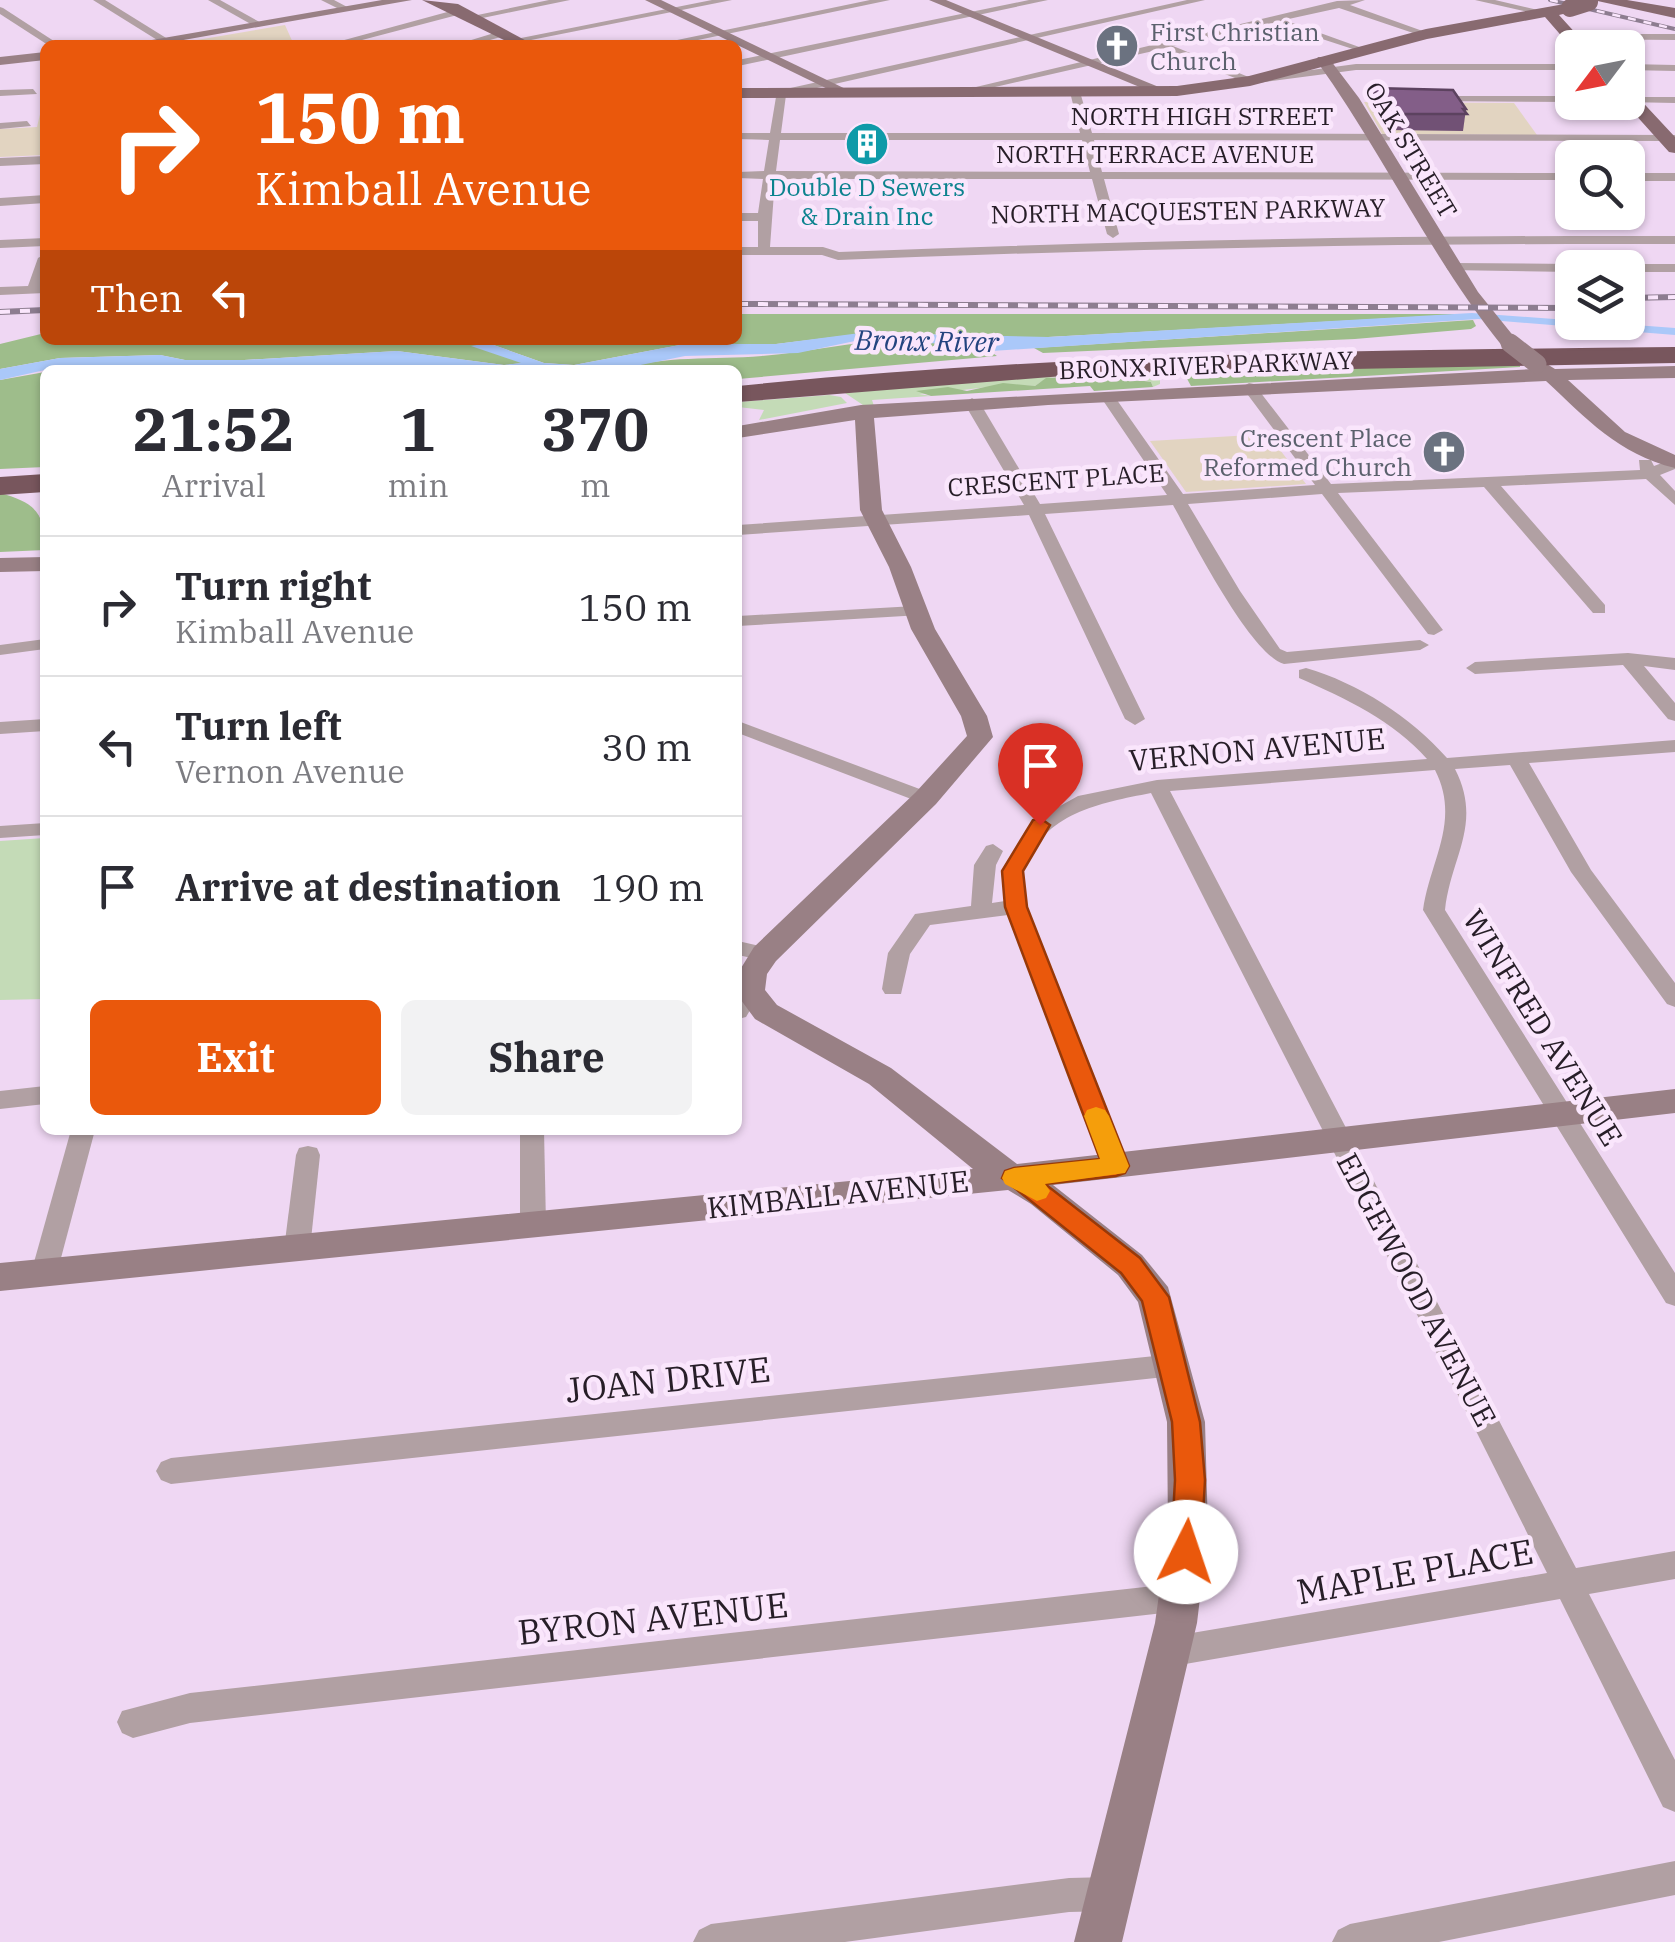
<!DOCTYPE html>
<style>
body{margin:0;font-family:"IBM Plex Serif",serif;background:#f2f2f3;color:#2b2b33;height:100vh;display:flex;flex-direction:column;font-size:38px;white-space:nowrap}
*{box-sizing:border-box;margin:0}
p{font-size:32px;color:#7c7c81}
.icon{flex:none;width:55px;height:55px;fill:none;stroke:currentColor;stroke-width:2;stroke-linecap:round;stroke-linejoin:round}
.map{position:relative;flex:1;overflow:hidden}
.details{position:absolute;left:40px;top:365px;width:702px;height:770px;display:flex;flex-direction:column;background:#fff;border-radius:15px;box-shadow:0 2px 8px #0004}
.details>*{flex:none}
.hud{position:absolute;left:40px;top:40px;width:702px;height:305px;border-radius:15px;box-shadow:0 2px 8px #0004;background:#ea580c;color:#fff;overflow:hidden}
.needle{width:65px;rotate:238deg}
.controls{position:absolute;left:1555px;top:30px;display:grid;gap:20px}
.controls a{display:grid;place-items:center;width:90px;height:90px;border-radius:15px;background:#fff;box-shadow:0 2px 8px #0004;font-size:50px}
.pin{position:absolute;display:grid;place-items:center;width:85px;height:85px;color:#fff;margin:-102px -42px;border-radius:50% 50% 50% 0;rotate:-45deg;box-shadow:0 0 10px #0007}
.pin .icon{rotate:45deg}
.me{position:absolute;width:110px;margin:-55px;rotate:4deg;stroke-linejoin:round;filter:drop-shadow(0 0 8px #0008)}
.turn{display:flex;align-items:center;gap:35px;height:210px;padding:0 50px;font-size:45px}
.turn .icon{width:130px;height:130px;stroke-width:2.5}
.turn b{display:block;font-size:70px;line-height:85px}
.then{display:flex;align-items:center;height:95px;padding:0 50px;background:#0003;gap:20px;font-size:38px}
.eta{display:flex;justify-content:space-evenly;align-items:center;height:170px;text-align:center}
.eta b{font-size:60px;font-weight:700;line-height:70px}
.cta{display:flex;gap:20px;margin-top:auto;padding:20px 50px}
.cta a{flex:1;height:115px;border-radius:15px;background:#ea580c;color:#fff;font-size:40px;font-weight:700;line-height:115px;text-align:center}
.cta a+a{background:#f2f2f3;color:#2b2b33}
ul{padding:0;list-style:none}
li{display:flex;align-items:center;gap:30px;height:140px;padding:0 50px;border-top:2px solid #e1e1e2}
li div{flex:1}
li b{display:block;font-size:38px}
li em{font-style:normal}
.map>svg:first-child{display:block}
</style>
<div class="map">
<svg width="1675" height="1942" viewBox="0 0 1675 1942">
<rect width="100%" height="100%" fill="#efd7f3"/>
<g fill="#e2d4c1">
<polygon points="285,25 294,45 162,45 197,40"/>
<polygon points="45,93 45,155 0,157 0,129 37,127"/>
<polygon points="1364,102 1514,103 1537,135 1382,134"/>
<polygon points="1268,434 1306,484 1186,492 1150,441"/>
</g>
<g fill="#c4dbb7">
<path d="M 1166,371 L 1160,376 L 1160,384 L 1153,387 L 1151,382 C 1118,377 1063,364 1035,386 C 997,383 959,392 919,394 L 931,396 L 872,400 L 874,406 L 863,405 L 845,393 L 1045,375 Z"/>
<polygon points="829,395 841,397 847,403 759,420 764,410 738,407 738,402"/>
<polygon points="45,838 45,999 0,1000 0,841"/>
</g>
<g fill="#9ebd8b">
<polygon points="738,314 1469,314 1048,337 985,338 884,331 776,344 685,344 574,365 544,363 488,343 524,363 504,365 397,351 244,360 185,360 160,355 60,358 0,369 0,344 45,333 45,340 738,340"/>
<polygon points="1473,320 1476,326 1471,329 1355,339 1043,353 1034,348"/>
<path d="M 900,340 C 925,342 978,340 997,356 L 738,379 L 738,370 L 617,370 C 665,355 712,360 762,356 C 809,352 853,341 900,340 Z"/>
<polygon points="1520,362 1520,367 1191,386 1186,377 1195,373"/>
<polygon points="45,372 45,467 0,469 0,380"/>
<polygon points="1104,375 1151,382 1153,387 1094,391 1090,386 931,396 916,391 948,387 967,391 1003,383 1035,386 1046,378"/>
<path d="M 0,493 C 36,503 45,513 45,550 L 0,552 Z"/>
</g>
<polygon fill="#aac8f9" points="1472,313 1675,328 1675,335 1478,319 992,351 957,344 855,341 798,353 685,356 616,370 118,366 45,370 0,380 0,369 60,358 160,355 185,360 244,360 397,351 504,365 521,363 471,346 488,343 544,363 574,365 685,344 776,344 860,333 1048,337"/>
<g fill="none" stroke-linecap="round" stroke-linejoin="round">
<g fill="#b1a0a3" fill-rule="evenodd">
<polygon points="93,0 105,0 171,41 162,43"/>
<polygon points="208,0 220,0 265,25 256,27"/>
<polygon points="321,0 334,0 351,9 343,11"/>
<polygon points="549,0 570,0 473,20 468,17"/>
<polygon points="712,0 732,0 516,43 511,40"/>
<polygon points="870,0 890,0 674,45 653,45"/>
<polygon points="1029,0 1048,0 738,66 738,60"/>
<path d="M 1187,0 L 1205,0 L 786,95 L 781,133 L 1080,133 L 1070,92 L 1075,89 L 1080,92 L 1092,133 L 1675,135 L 1675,141 L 1094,140 L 1102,172 L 1572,173 L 1572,180 L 1104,179 L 1119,234 L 1113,238 L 1107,234 L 1092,179 L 775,179 L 770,247 L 823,247 L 839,252 C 1118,241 1396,235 1675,236 L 1675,244 C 1396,243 1117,249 838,260 L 822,255 L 738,255 L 738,247 L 758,247 L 758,221 L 738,221 L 738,213 L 758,213 L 763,179 L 738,178 L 738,172 L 764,171 L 769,140 L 738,139 L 738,133 L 770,133 L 777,91 ZM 780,140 L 1082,140 L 1090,172 L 776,171 Z"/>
<polygon points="1365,0 1350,5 1431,34 1422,36 1339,8 1284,20 1362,48 1362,52 1273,23 1173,46 1251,78 1356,64 1572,64 1572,70 1356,70 1250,84 1162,49 960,95 955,92 1337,1"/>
<polygon points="1475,0 1495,0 1555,14 1550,17"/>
<polygon points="0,7 3,8 60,45 48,45 0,14"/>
<polygon points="462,8 465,13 343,45 326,45"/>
<polygon points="504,30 508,35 472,45 455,45"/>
<polygon points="1572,34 1675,34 1675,40 1568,39"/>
<polygon points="1628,64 1675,65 1675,71 1628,70"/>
<polygon points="33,89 37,94 0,96 0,90"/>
<polygon points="1431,96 1572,96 1572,102 1427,101"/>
<polygon points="1628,97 1675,97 1675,103 1625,102"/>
<polygon points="27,121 31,126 0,129 0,123"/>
<polygon points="45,156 45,164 0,166 0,158"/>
<rect x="1628" y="173" width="47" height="8"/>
<polygon points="45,195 45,203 0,206 0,198"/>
<polygon points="45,238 45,246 0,248 0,240"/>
<polygon points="45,254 42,285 45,293 0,295 0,287 28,286 38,258"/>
<polygon points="1453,263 1572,264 1578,268 1572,268 1572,272 1448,270 1446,267"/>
<polygon points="1628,264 1675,264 1675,272 1628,272 1628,268 1622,268"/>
<path d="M 1249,383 L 1254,384 L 1331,484 L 1640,470 L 1639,460 L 1651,460 L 1654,466 L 1675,458 L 1675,469 L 1660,475 L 1675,491 L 1675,505 L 1646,479 L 1501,486 L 1605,605 L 1605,613 L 1593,613 L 1484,487 L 1338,493 L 1443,630 L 1434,635 L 1428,634 L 1322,494 L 1188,504 L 1240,591 L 1280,649 L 1287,652 L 1420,640 L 1429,645 L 1420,650 L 1284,664 C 1250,654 1192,539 1173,505 L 1045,514 L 1145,719 L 1135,725 L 1125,719 L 1029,515 L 738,535 L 738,525 L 1024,505 L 964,403 L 972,398 L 980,403 L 1040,504 L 1167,495 L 1100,396 L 1107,392 L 1112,393 L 1183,494 L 1315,485 L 1242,387 Z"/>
<polygon points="915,606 921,607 921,615 738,626 738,616"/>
<polygon points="45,639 45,649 0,655 0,645"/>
<polygon points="1628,653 1675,658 1675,670 1644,666 1675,703 1675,721 1668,719 1623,665 1475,674 1466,668 1475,662"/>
<path d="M 1306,668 C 1358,683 1411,717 1447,758 L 1675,740 L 1675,752 L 1529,763 L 1591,870 L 1675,983 L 1675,1007 L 1667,1004 L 1571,872 L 1510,765 L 1455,769 C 1483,824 1451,856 1445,910 L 1675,1273 L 1675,1306 L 1666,1303 L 1423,910 C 1430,860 1461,821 1435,770 L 1170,791 L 1576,1568 L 1675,1551 L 1675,1579 L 1589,1594 L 1675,1760 L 1675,1812 L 1663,1807 L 1560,1599 L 1168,1667 L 1157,1662 L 1152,1652 L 1157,1642 L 1168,1637 L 1547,1573 C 1418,1312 1282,1054 1151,793 C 1100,803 1043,813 1024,869 C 1020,879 1026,896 1027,907 L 1129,1166 L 1125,1173 L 1107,1173 L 1103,1166 L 1008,915 L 930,925 L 910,954 L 901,994 L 885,994 L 882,989 L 888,953 L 915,914 L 971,906 L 974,865 L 986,846 L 993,844 L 1003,851 L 996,865 L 992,903 L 1005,901 L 1001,871 L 1033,821 L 1078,796 L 1157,780 L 1427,759 C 1394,721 1345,698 1299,678 L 1299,670 Z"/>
<polygon points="45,719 45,731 0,734 0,722"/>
<polygon points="738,721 933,794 936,798 926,804 919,802 738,733"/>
<polygon points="45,823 45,835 0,838 0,826"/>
<polygon points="738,941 773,949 776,954 765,961 738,955"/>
<polygon points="750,984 761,992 746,1017 738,1019 738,993 742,987"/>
<polygon points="45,1086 45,1104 0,1109 0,1091"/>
<polygon points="71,1130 95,1130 57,1273 53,1280 44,1283 35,1280 31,1273"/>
<polygon points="520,1130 544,1130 546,1225 542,1232 533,1235 524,1232 520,1225"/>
<polygon points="308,1146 317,1148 320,1155 310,1249 306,1256 297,1259 288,1256 284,1249 296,1155 299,1148"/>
<polygon points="1174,1354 1184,1357 1188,1365 1184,1373 1174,1376 171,1484 161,1480 156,1471 161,1462 171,1458"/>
<polygon points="1181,1583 1192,1587 1196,1597 1192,1607 1181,1611 190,1723 133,1738 122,1733 117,1722 122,1711 190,1693"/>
<polygon points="1675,1861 1675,1895 1439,1942 1332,1942 1338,1930 1350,1924"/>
<polygon points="1110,1877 1122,1882 1127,1894 1122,1906 1110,1911 1069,1912 845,1942 693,1942 699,1930 711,1924 1069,1878"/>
</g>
<g fill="#998085" fill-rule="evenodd">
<polygon points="382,0 412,0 155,45 123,45"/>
<polygon points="645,0 661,0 854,93 842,96"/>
<polygon points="929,0 946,0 1171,92 1159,95"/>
<polygon points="45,52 45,60 0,65 0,57"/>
<path d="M 1318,57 L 1328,57 L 1359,98 L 1478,292 L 1519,343 L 1517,347 L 1503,347 C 1431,258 1383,153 1316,60 Z"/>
<path d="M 1542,361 L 1555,369 L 1675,366 L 1675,378 L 1568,380 L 1625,432 L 1675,455 L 1675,468 C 1618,454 1587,419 1546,381 L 1048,405 L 874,418 L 882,510 L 911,567 L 935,629 L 987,716 L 993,737 L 936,804 L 776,961 L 767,974 L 765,990 L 777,1005 L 891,1068 L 1017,1164 L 1675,1089 L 1675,1113 L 1053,1185 L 1142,1255 L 1168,1287 L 1205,1422 L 1208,1531 L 1197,1623 L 1122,1942 L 1074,1942 L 1155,1623 L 1168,1531 L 1167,1422 L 1138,1302 L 1118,1275 L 1031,1204 L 1008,1190 L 0,1291 L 0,1263 L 973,1169 L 869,1084 L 755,1019 L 738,996 L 738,973 L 754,947 L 916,792 L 967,736 L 961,716 L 911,629 L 889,567 L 860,510 L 855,420 L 738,438 L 738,426 L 861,405 L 1534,369 L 1535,363 Z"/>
<polygon points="45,557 45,571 0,572 0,558"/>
</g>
<g fill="#886a70" fill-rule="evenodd">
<polygon points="422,0 458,4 534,45 514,45"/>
<polygon points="1593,0 1627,0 1675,8 1675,18"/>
<polygon points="1570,3 1578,8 1575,11 1559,15 1589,48 1572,48 1545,17 1427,39 1250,86 1177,96 738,98 738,88 1177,86 1249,76 1426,29"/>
<polygon points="1628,92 1634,93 1675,137 1675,153 1669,152 1624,102 1628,102"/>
</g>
<g fill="#78565d" fill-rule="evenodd">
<path d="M 1675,347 L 1675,363 L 1088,374 L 738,402 L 738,386 C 1050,354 1362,350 1675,347 Z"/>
<polygon points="45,474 45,492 0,495 0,477"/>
</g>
<g stroke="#8d7d90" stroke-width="4">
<polyline id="rail-far1" points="1550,0 1675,29"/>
</g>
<g stroke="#8d7d90" stroke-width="6">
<g id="rail">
<polyline points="1628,298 1675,297"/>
<polyline points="738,304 1572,308"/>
<polyline points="0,312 45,310"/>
</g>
</g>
<use href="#rail-far1" stroke="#fae6fc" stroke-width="2.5" stroke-dasharray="8" stroke-linecap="butt"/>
<use href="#rail" stroke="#fae6fc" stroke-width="4" stroke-dasharray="10" stroke-linecap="butt"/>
<polyline stroke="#998085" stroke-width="19" points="1510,343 1537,364"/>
<polyline stroke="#886a70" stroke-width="18" points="1570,8 1589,2"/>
</g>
<polygon fill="#715175" points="1373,88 1466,109 1463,131 1386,130 1370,104"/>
<polygon fill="#835e88" stroke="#5c425f" stroke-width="2.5" points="1373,88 1453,90 1466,109 1463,109 1467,114 1389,114"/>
<polygon fill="#ea580c" stroke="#983908" stroke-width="2.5" points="1040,818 1050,825 1023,871 1027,907 1129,1166 1125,1173 1116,1176 1045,1184 1140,1258 1169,1297 1200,1422 1205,1480 1201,1552 1197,1562 1186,1566 1175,1562 1171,1552 1175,1480 1172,1422 1142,1301 1121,1273 1002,1178 1005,1171 1014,1168 1100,1159 1005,907 1002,871 1033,820"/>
<polygon fill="#f59e0b" points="1096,1107 1105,1110 1109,1116 1129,1166 1125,1173 1045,1184 1050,1191 1046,1198 1037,1201 1005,1184 1002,1178 1005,1171 1014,1168 1100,1159 1084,1116 1087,1110"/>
<defs>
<g id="church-disc" transform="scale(2.25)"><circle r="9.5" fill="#6b7280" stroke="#fae6fc"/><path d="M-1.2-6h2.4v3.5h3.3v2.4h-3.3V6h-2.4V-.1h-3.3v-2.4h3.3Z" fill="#fff"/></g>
<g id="building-disc" transform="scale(2.25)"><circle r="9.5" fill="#0f9aa8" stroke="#fae6fc"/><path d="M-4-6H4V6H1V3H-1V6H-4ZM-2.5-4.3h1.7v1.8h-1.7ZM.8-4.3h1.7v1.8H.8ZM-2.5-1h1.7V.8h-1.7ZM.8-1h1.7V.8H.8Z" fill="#fff"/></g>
</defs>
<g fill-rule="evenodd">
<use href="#church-disc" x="1117" y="46"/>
<use href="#building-disc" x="867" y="144"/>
<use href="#church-disc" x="1444" y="452"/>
</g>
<g text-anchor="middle" stroke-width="9" stroke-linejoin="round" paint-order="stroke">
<g font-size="25" fill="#5b616d" stroke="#fae6fc" text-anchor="start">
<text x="1150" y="41">First Christian<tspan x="1150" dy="29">Church</tspan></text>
<text x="1412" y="447" text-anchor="end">Crescent Place<tspan x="1412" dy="29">Reformed Church</tspan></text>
</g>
<g font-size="25" fill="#271e28" stroke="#fae6fc">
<text x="1202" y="125">NORTH HIGH STREET</text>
<text transform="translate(1411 150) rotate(59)" y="9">OAK STREET</text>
<text x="1155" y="163">NORTH TERRACE AVENUE</text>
<text transform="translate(1188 211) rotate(-1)" y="9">NORTH MACQUESTEN PARKWAY</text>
<text transform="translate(1206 365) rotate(-2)" y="9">BRONX RIVER PARKWAY</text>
<text transform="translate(1056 480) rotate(-4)" y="9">CRESCENT PLACE</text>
</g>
<g font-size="25" fill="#0d838f" stroke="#fae6fc">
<text x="867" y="196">Double D Sewers<tspan x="867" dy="29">&amp; Drain Inc</tspan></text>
</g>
<g font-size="28" font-style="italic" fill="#23447f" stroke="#fae6fc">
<text transform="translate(927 341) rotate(1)" y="10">Bronx River</text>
</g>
<g font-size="30" fill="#271e28" stroke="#fae6fc">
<text transform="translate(1257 750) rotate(-5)" y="10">VERNON AVENUE</text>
<text transform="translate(1542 1028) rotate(58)" y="10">WINFRED AVENUE</text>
<text transform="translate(838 1195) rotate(-6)" y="10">KIMBALL AVENUE</text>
<text transform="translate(1416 1290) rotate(62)" y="10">EDGEWOOD AVENUE</text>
</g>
<g font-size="35" fill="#271e28" stroke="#fae6fc">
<text transform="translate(668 1380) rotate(-6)" y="12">JOAN DRIVE</text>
<text transform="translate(1415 1572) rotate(-10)" y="12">MAPLE PLACE</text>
<text transform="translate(653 1619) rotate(-6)" y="12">BYRON AVENUE</text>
</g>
</g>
</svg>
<div class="controls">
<a><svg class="needle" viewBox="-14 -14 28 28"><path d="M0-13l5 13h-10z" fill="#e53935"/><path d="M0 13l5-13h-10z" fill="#7c7c81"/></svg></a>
<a><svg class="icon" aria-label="search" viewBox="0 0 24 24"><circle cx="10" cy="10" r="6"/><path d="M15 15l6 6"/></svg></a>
<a><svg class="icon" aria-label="layers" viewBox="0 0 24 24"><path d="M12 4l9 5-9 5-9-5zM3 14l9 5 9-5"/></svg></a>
</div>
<div class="pin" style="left:1040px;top:825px;background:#d93025"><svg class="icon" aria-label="arrive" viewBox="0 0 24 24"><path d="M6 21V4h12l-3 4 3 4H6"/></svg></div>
<svg class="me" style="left:1186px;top:1552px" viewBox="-20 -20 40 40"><circle r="19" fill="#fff"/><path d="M0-13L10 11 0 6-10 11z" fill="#ea580c"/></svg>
<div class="hud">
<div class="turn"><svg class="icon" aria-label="right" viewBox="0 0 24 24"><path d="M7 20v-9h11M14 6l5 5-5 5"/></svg><div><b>150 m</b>Kimball Avenue</div></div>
<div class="then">Then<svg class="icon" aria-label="left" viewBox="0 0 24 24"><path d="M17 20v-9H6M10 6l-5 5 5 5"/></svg></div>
</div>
<section class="details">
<div class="eta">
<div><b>21:52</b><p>Arrival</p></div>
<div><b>1</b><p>min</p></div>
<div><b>370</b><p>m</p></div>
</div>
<ul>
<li><svg class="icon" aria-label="right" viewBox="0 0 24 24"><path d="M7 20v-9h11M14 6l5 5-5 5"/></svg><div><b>Turn right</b><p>Kimball Avenue</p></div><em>150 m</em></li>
<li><svg class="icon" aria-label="left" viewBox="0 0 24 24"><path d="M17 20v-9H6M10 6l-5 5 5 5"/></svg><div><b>Turn left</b><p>Vernon Avenue</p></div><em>30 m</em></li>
<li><svg class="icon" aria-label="arrive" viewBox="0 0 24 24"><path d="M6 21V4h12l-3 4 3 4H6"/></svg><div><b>Arrive at destination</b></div><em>190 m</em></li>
</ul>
<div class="cta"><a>Exit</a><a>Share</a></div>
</section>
</div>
